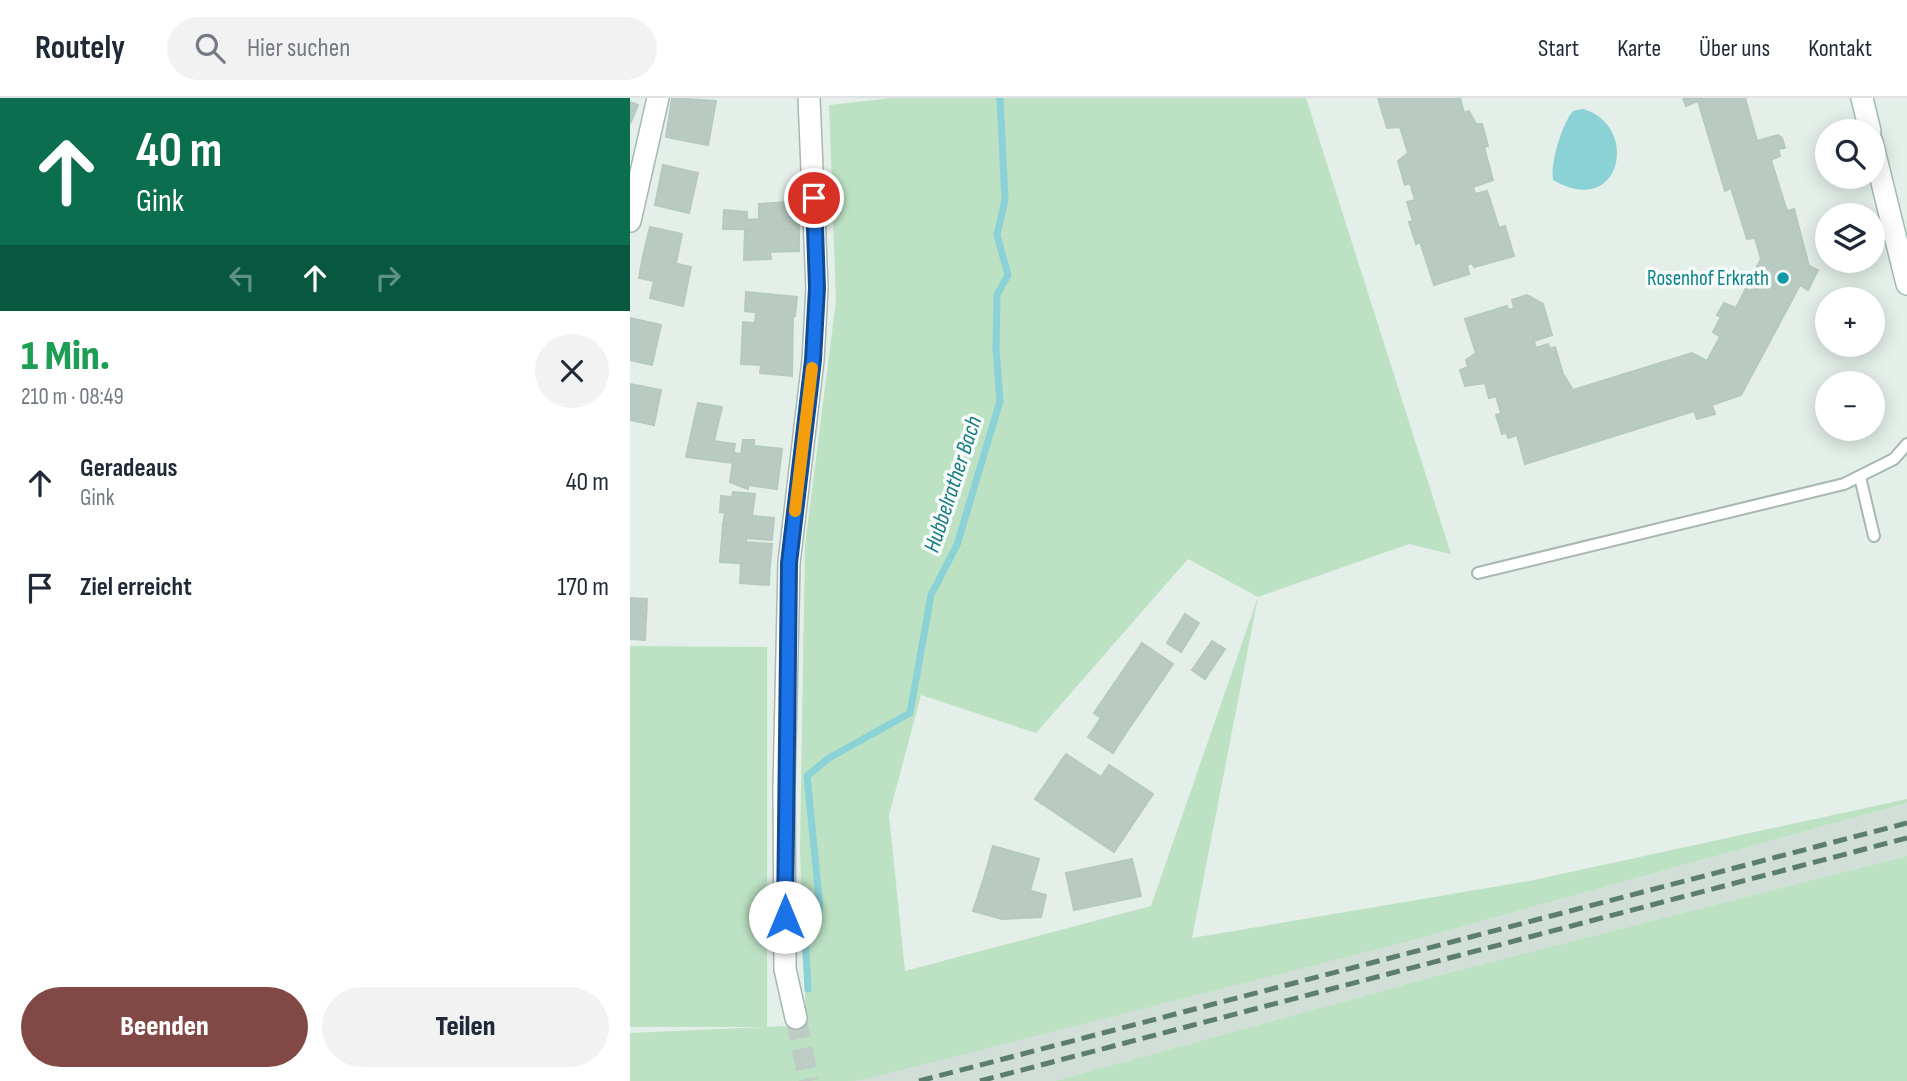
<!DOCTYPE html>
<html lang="de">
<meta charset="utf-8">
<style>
body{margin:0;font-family:"Sofia Sans Condensed",sans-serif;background:#f2f2f3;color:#1f2937;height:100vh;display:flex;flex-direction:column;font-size:26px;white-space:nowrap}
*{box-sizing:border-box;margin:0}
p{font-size:23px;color:#747a83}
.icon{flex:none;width:38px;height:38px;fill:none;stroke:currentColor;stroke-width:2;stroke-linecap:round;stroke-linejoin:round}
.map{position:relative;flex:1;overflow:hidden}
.side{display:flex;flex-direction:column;background:#fff;width:630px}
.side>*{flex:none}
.guide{background:#0b6e4f;color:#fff;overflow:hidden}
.controls{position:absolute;left:1185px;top:21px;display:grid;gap:14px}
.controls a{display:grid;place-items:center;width:70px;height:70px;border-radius:50%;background:#fff;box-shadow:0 4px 18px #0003;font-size:35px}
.pin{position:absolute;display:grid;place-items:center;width:60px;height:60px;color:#fff;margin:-30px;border:4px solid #fff;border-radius:50%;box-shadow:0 2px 7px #0007}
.me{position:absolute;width:77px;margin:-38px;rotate:0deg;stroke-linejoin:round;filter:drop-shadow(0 0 5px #0008)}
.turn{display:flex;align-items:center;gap:24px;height:147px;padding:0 21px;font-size:32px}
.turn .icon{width:91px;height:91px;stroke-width:2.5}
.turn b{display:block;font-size:49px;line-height:60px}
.lanes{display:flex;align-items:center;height:66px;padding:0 21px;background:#0003;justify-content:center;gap:35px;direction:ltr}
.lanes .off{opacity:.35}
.round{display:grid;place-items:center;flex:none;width:74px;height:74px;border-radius:37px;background:#f2f2f3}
.headline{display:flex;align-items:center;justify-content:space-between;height:119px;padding:0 21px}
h1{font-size:42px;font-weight:800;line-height:52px;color:#1e9e55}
.cta{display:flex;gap:14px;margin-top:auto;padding:14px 21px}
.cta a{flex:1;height:80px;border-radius:42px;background:#824845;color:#fff;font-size:28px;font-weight:800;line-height:80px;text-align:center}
.cta a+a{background:#f2f2f3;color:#1f2937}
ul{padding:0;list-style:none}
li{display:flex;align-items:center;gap:21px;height:105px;padding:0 21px}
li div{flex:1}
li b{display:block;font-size:26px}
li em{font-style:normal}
header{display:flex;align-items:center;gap:42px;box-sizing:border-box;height:98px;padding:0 35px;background:#fff;border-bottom:2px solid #e0e1e3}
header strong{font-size:33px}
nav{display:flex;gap:38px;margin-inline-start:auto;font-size:24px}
.search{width:490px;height:63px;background:#f2f2f3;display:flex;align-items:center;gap:18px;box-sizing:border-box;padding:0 24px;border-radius:38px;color:#747a83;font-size:26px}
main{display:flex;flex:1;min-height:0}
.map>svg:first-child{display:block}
</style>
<header>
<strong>Routely</strong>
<div class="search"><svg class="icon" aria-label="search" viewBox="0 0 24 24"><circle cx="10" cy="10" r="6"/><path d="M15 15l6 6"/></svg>Hier suchen</div>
<nav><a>Start</a><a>Karte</a><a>Über uns</a><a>Kontakt</a></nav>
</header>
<main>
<section class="side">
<div class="guide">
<div class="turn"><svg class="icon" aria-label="ahead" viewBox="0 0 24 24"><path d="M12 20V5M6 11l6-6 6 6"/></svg><div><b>40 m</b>Gink</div></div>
<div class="lanes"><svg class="icon off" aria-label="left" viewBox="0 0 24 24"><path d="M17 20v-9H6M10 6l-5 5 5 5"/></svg><svg class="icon" aria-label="ahead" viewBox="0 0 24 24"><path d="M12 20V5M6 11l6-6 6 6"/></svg><svg class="icon off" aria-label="right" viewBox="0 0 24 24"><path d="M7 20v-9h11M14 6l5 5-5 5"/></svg></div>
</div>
<div class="headline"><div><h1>1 Min.</h1><p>210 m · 08:49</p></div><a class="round"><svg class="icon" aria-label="close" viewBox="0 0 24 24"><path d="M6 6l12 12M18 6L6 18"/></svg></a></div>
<ul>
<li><svg class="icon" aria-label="ahead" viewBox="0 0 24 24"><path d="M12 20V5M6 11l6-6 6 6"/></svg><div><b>Geradeaus</b><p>Gink</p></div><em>40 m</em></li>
<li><svg class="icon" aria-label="arrive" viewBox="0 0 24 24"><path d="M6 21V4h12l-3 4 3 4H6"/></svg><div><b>Ziel erreicht</b></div><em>170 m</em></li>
</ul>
<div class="cta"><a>Beenden</a><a>Teilen</a></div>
</section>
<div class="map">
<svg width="1277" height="983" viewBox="0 0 1277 983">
<rect width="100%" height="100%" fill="#e4efe9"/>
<polygon fill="#d2dfd8" points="1277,705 1277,758 821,874 424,983 225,983 780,843"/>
<g fill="#bce1c3" fill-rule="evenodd">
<path d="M 261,0 L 676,0 L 821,456 L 779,446 L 628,499 L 562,840 L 899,783 L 1277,701 L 1277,705 L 780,843 L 244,979 L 225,983 L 0,983 L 0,935 L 136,929 L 0,929 L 0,548 L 137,549 L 137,929 L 176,927 L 170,751 L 175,447 L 206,203 L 199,7 ZM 558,461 L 628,499 L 521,808 L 275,873 L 259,717 L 291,597 L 406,635 Z"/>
<polygon points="1277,758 1277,983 424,983 821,874"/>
</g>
<path fill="#8ad2d6" d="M 953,11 C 1010,27 992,122 923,82 C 920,65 932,26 943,13 Z"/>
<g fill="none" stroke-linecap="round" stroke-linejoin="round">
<polyline stroke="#8ad2d6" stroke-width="7" points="178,891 175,839 190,810 177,678 199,660 280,615 301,497 327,447 370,303 366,251 367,197 378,177 367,137 375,102 370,0"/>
</g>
<g fill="#b9cac2" stroke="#b6c9bf" stroke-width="2">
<polygon points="42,0 86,3 78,47 36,39"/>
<polygon points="748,0 830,0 834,15 839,13 846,26 852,26 858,48 854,49 863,82 843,89 845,96 857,93 869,130 875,128 884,158 844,169 842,165 837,167 839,176 804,187 790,144 786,146 779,124 783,123 777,104 785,102 780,85 775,87 768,63 778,55 770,29 757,30"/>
<polygon points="1053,0 1115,0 1127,43 1148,37 1152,40 1155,50 1148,51 1150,58 1141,62 1157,113 1164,111 1179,168 1188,172 1178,192 1170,187 1111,297 1082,307 1085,316 1067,321 1064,313 895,366 887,337 878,340 876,334 872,336 866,317 871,315 866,298 859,300 855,285 835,288 830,272 838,269 836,262 846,255 835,221 877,208 879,212 884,210 882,202 897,197 913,206 922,237 904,243 906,250 918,246 920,251 925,249 933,276 943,292 1062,255 1077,263 1090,239 1083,234 1091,219 1087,217 1094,205 1106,210 1131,161 1125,140 1117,141 1101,90 1095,93 1068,3 1056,8"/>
<polygon points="0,4 8,7 1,24 0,23"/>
<polygon points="33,67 68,75 59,115 25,107"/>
<polygon points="159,104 160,107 168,111 169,132 93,131 94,112 117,114 117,122 129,121 129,106"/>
<polygon points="20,129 52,136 46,165 13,158"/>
<polygon points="115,132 169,132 169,153 140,154 141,161 114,162"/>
<polygon points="13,158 61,169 53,208 20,200 24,183 9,180"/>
<polygon points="116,194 167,199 165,218 115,213"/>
<polygon points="126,214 163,218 162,278 130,275 131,267 111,266 113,224 125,225"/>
<polygon points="0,220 31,227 22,267 0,262"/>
<polygon points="0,286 31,292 24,327 0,322"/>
<polygon points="68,305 92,309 84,343 105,346 102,365 56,359"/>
<polygon points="113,342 124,342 124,348 152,351 147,391 118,387 118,391 100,384 104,355 111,356"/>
<polygon points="103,394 125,396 122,418 90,414 91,398 102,399"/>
<polygon points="95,415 144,420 142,442 116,440 117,427 93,426"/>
<polygon points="93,426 117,427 116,444 142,446 140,467 90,464"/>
<polygon points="111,465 140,467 139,487 110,485"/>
<polygon points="0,500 17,501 15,542 0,541"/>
<polygon points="555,516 569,525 551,554 537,545"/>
<polygon points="582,543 595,551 575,581 562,572"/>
<polygon points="512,545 543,566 515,607 484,586"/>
<polygon points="484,586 515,607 495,636 464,615"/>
<polygon points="471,620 495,636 483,655 458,639"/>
<polygon points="436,656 471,679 479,667 523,696 484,754 405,701"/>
<polygon points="363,748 409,761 400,793 354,780"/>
<polygon points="502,761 511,798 444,812 436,775"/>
<polygon points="354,780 416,797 411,819 372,821 343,813"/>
</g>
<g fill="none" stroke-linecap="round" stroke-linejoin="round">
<polyline stroke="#bdccc5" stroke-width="21" stroke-dasharray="21 10" stroke-linecap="butt" points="166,920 179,983"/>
<g stroke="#a6b8b0" stroke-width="14">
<g id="lane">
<polyline points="1230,379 1244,438"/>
<polyline points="848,475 1214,386 1264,361 1277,346"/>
</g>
</g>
<g stroke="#a6b8b0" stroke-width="24">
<g id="street">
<polyline points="0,123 28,0"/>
<polyline points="166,920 155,871 154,690 159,465 183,262 187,190 179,0"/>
</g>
</g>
<g stroke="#a2bbb0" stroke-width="24">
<g id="secondary">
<polyline points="1232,0 1240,33"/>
<polyline points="1242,44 1277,186"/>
</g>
</g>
<use href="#lane" stroke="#fff" stroke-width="10"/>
<use href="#street" stroke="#fff" stroke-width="21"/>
<use href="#secondary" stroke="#fff" stroke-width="21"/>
<g stroke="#5d7d71" stroke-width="5" stroke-dasharray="14 7" stroke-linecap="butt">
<polyline points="289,983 1277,725"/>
<polyline points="350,983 1277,740"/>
</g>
</g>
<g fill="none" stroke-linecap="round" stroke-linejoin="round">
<g stroke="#114b97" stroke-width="18">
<polyline id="route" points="155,819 159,465 183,262 187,190 184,100"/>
</g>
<use href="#route" stroke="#1a73e8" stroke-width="12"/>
<polyline stroke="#f59e0b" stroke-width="12" points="165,413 182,270"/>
</g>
<circle fill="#0f9aa8" stroke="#f6fbf8" stroke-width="2.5" cx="1153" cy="180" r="7"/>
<g text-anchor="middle" stroke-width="7" stroke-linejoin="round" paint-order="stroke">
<g font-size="21" fill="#0d838f" stroke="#f6fbf8" text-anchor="end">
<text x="1139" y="187">Rosenhof Erkrath</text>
</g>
<g font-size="23" font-style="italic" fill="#187b82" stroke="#f6fbf8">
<text transform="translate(322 386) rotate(-72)" y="8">Hubbelrather Bach</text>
</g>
</g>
</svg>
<div class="controls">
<a><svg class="icon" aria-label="search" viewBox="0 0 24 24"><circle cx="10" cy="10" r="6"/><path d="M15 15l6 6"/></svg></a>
<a><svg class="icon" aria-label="layers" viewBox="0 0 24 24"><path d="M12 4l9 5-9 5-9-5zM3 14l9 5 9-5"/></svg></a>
<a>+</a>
<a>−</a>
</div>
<div class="pin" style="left:184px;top:100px;background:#d93025"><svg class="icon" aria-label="arrive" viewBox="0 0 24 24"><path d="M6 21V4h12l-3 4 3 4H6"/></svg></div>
<svg class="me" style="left:155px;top:819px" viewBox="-20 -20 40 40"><circle r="19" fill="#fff"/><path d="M0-13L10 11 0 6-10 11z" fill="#1a73e8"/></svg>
</div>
</main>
